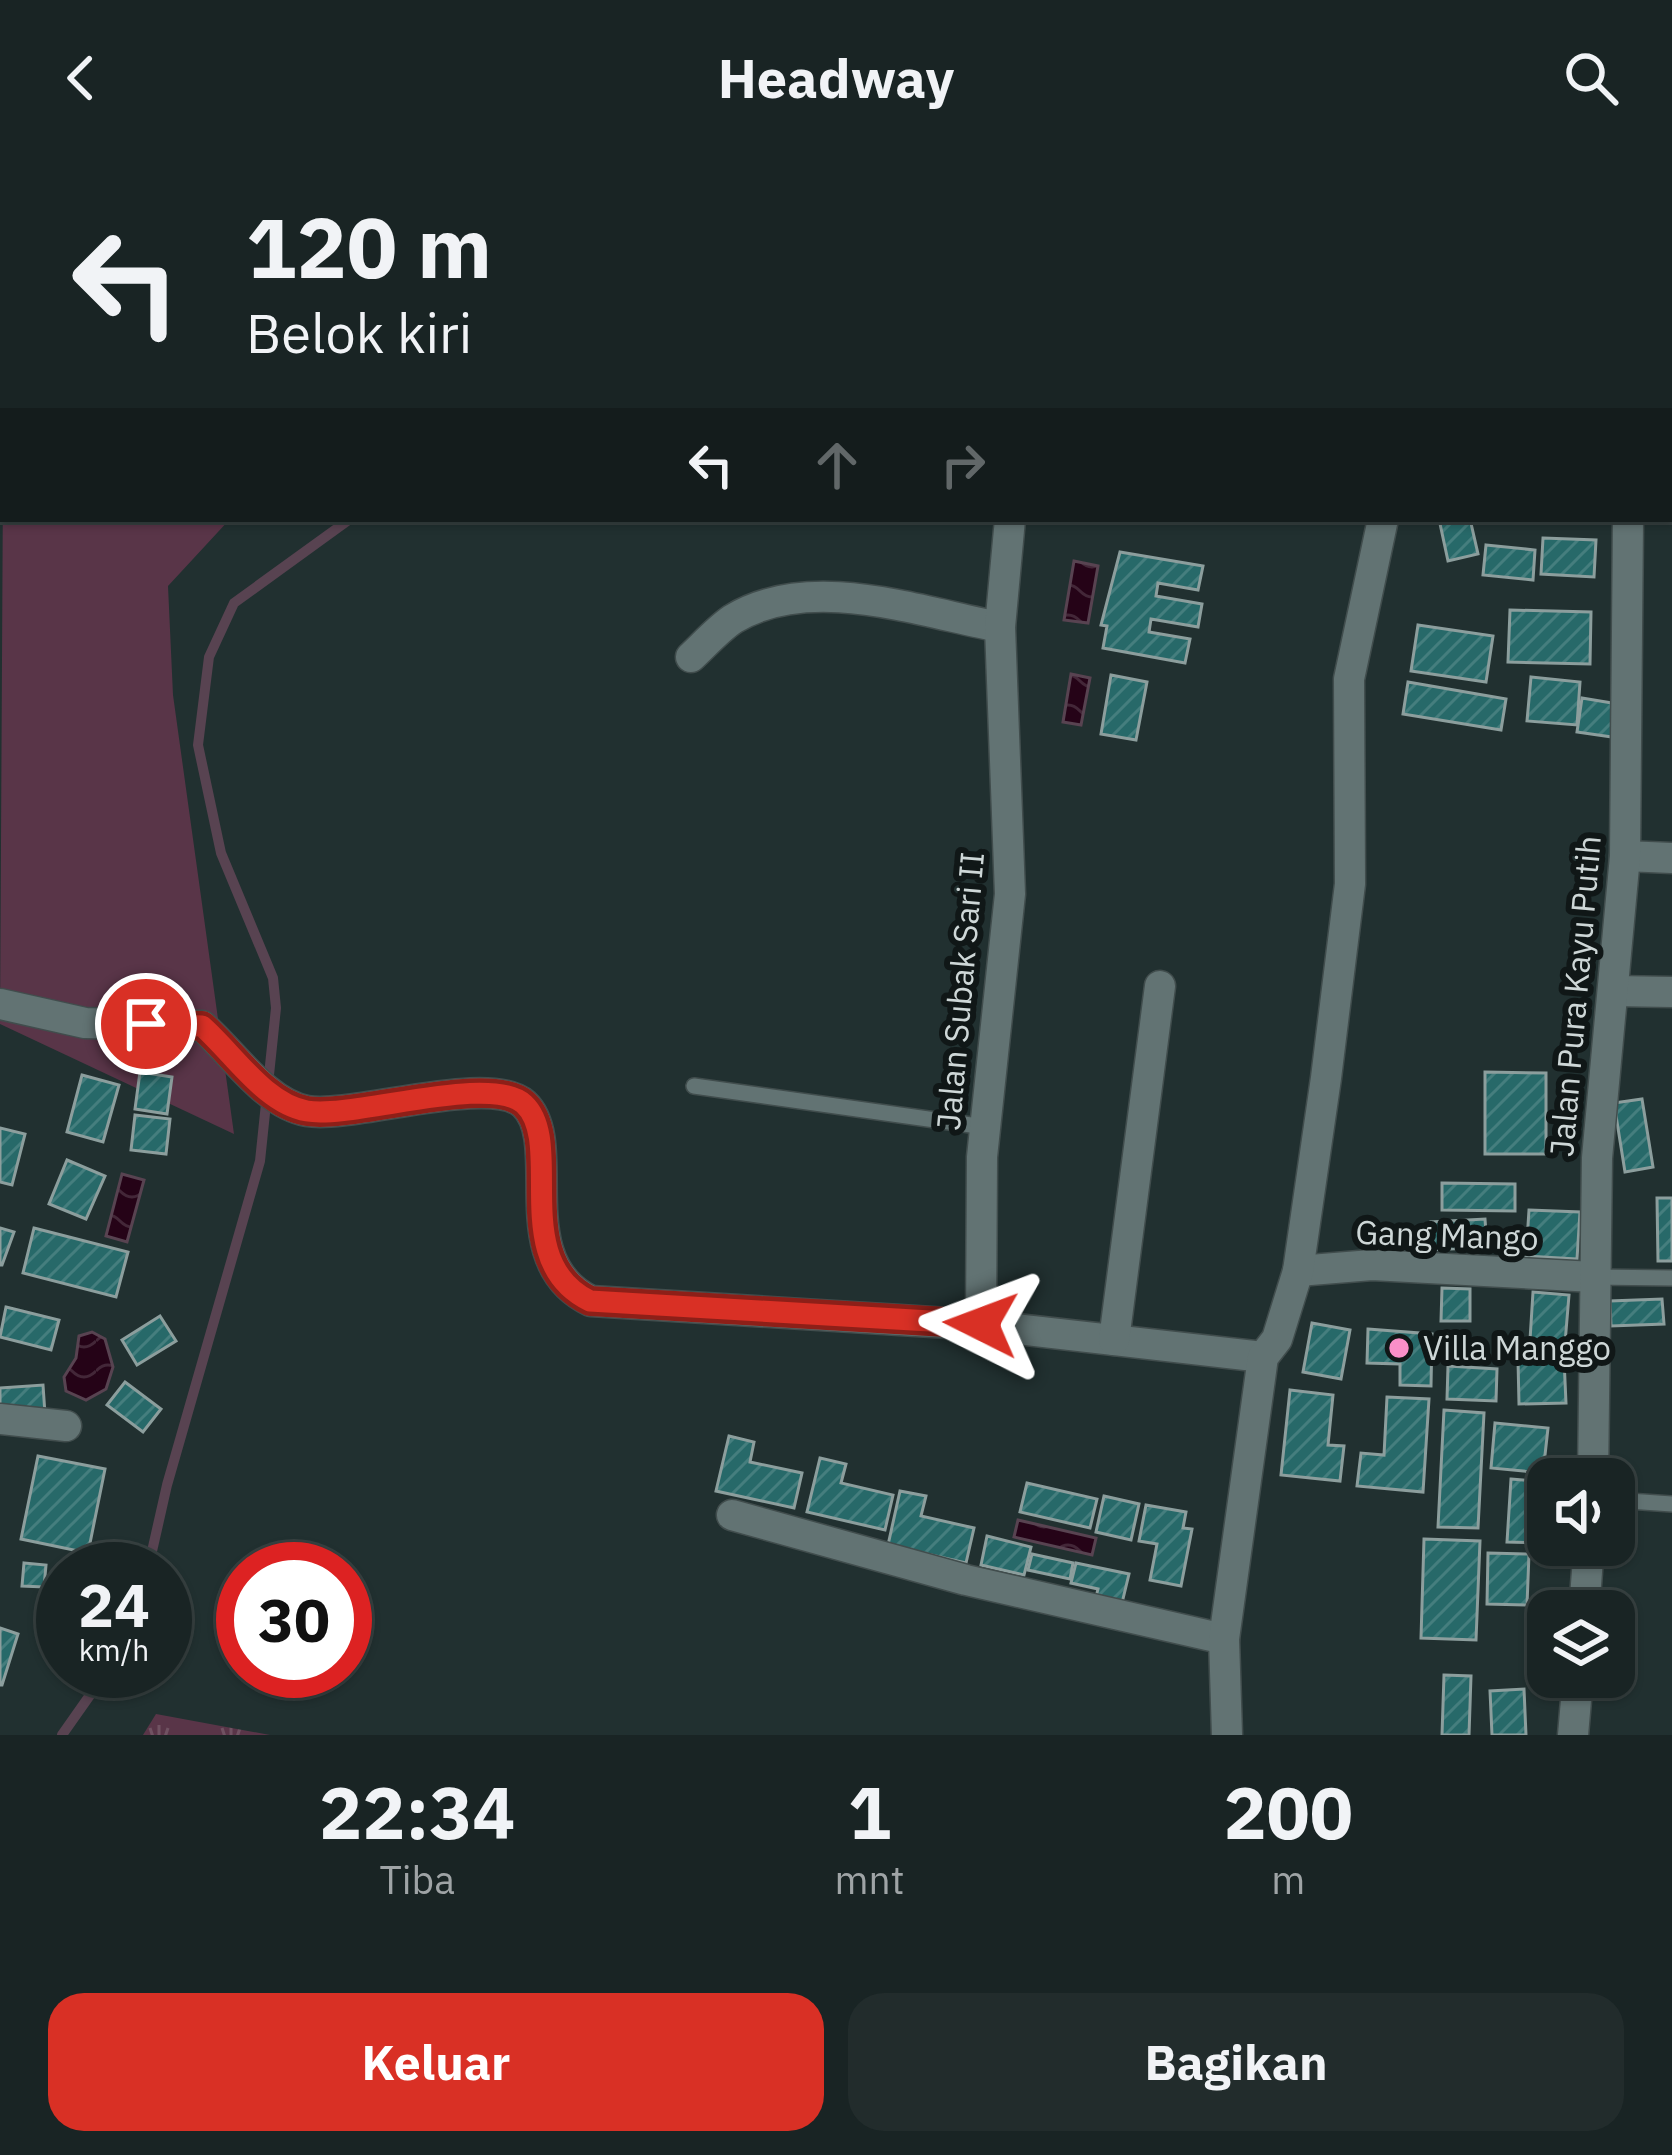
<!DOCTYPE html>
<html lang="id">
<style>
body{margin:0;font-family:"IBM Plex Sans",sans-serif;background:#222c2c;color:#f1f3f6;height:100vh;display:flex;flex-direction:column;font-size:45px;white-space:nowrap}
*{box-sizing:border-box;margin:0}
p{font-size:39px;color:#9fa4a6}
.icon{flex:none;width:66px;height:66px;fill:none;stroke:currentColor;stroke-width:2;stroke-linecap:round;stroke-linejoin:round}
.map{position:relative;height:1579px;overflow:hidden}
.side{display:flex;flex-direction:column;background:#192424;flex:1}
.side>*{flex:none}
.guide{position:absolute;left:0px;top:0px;width:1674px;height:366px;box-shadow:0 3px 9px #0004,0 0 0 3px #374141;background:#192424;color:#f1f3f6;overflow:hidden}
.tools{position:absolute;left:1527px;top:1302px;display:grid;gap:24px}
.tools a{display:grid;place-items:center;width:108px;height:108px;border-radius:24px;background:#192424;box-shadow:0 3px 9px #0004,0 0 0 3px #374141;font-size:60px}
.speed{position:absolute;left:36px;top:1386px;display:flex;gap:24px;font-size:60px;font-weight:700;text-align:center}
.speed>*{display:grid;place-content:center;width:156px;height:156px;border-radius:50%;background:#192424;box-shadow:0 3px 9px #0004,0 0 0 3px #374141;line-height:1}
.speed small{font-size:30px;font-weight:400}
.speed .limit{border:18px solid #d22;background:#fff;color:#111}
.pin{position:absolute;display:grid;place-items:center;width:102px;height:102px;color:#fff;margin:-51px;border:6px solid #fff;border-radius:50%;box-shadow:0 3px 12px #0007}
.me{position:absolute;width:132px;margin:-66px;rotate:273deg;stroke-linejoin:round;filter:drop-shadow(0 0 9px #0008)}
.turn{display:flex;align-items:center;gap:42px;height:252px;padding:0 48px;font-size:54px}
.turn .icon{width:156px;height:156px;stroke-width:2.5}
.turn b{display:block;font-size:84px;line-height:102px}
.lanes{display:flex;align-items:center;height:114px;padding:0 48px;background:#0003;justify-content:center;gap:60px;direction:ltr}
.lanes .off{opacity:.35}
.eta{display:flex;justify-content:space-evenly;align-items:center;height:204px;text-align:center}
.eta b{font-size:72px;font-weight:700;line-height:84px}
.cta{display:flex;gap:24px;margin-top:auto;padding:24px 48px}
.cta a{flex:1;height:138px;border-radius:36px;background:#d93025;color:#fff;font-size:48px;font-weight:700;line-height:138px;text-align:center}
.cta a+a{background:#222c2c;color:#f1f3f6}
header{display:flex;justify-content:space-between;align-items:center;height:156px;padding:0 48px;background:#192424;font-size:54px;font-weight:700}
.map>svg:first-child{display:block}
</style>
<header><svg class="icon" aria-label="back" viewBox="0 0 24 24"><path d="M15 5l-7 7 7 7"/></svg>Headway<svg class="icon" aria-label="search" viewBox="0 0 24 24"><circle cx="10" cy="10" r="6"/><path d="M15 15l6 6"/></svg></header>
<div class="map">
<svg width="1672" height="1579" viewBox="0 0 1672 1579">
<defs>
<pattern id="park-tufts" width="24" height="20" patternUnits="userSpaceOnUse" patternTransform="scale(3)"><rect width="24" height="20" fill="#593548"/><path d="M3 7l-1-3M5 7V3M7 7l1-3M15 17l-1-3M17 17v-4M19 17l1-3" fill="none" stroke="#705262"/></pattern>
<pattern id="water-waves" width="16" height="10" patternUnits="userSpaceOnUse" patternTransform="scale(3)"><rect width="16" height="10" fill="#250317"/><path d="M0 5q4-4 8 0t8 0" fill="none" stroke="#432738"/></pattern>
<pattern id="building-hatch" width="6" height="6" patternUnits="userSpaceOnUse" patternTransform="scale(3)"><rect width="6" height="6" fill="#276969"/><path d="M-1 1l2-2M0 6l6-6M5 7l2-2" fill="none" stroke="#457e7e"/></pattern>
</defs>
<rect width="100%" height="100%" fill="#213030"/>
<polygon fill="#593548" points="3,320 3,363 230,363 168,430 173,539 234,978 0,868"/>
<polygon fill="url(#park-tufts)" points="156,1558 270,1579 143,1579"/>
<g fill="url(#water-waves)" stroke="#584351" stroke-width="3">
<polygon points="1074,405 1098,410 1088,467 1064,464"/>
<polygon points="1071,518 1090,522 1081,569 1063,566"/>
<polygon points="122,1018 144,1024 127,1086 106,1080"/>
<polygon points="92,1176 105,1183 113,1211 106,1233 86,1244 66,1235 64,1221 76,1202 79,1180"/>
<polygon points="1018,1364 1096,1382 1092,1399 1014,1381"/>
</g>
<g fill="none" stroke-linecap="round" stroke-linejoin="round">
<g stroke="#584351" stroke-width="10">
<polyline points="170,0 172,3"/>
<polyline points="463,0 463,3"/>
<polyline points="148,1413 167,1329 260,1005 276,852 273,822 221,697 198,589 209,501 234,447 350,363"/>
<polyline points="62,1579 107,1515"/>
</g>
</g>
<g fill="url(#building-hatch)" stroke="#8c9e9d" stroke-width="3">
<polygon points="1439,363 1470,363 1478,398 1448,405"/>
<polygon points="1543,382 1596,384 1594,421 1541,418"/>
<polygon points="1486,389 1535,394 1533,424 1483,419"/>
<polygon points="1120,396 1203,410 1198,434 1158,427 1156,440 1202,448 1198,471 1151,463 1149,476 1190,483 1185,507 1103,492 1107,470 1101,469"/>
<polygon points="1510,454 1591,456 1590,508 1508,506"/>
<polygon points="1418,469 1493,480 1486,526 1411,515"/>
<polygon points="1111,519 1147,526 1136,584 1101,578"/>
<polygon points="1531,521 1580,526 1577,569 1527,565"/>
<polygon points="1408,526 1506,543 1501,574 1403,558"/>
<polygon points="1582,542 1618,548 1612,581 1577,576"/>
<polygon points="140,916 172,921 167,958 135,953"/>
<polygon points="1485,916 1546,917 1546,998 1485,998"/>
<polygon points="82,919 119,929 103,986 67,976"/>
<polygon points="1642,943 1653,1011 1625,1016 1614,947"/>
<polygon points="135,959 170,963 166,998 131,994"/>
<polygon points="0,972 25,978 12,1029 0,1026"/>
<polygon points="67,1004 105,1020 86,1063 49,1048"/>
<polygon points="1442,1027 1515,1028 1515,1055 1442,1054"/>
<polygon points="1657,1042 1672,1042 1672,1105 1658,1105"/>
<polygon points="1529,1054 1580,1056 1577,1103 1526,1100"/>
<polygon points="1485,1063 1487,1091 1432,1094 1431,1066"/>
<polygon points="0,1072 14,1076 2,1109 0,1109"/>
<polygon points="34,1072 128,1096 116,1141 23,1117"/>
<polygon points="1442,1132 1470,1133 1470,1165 1441,1165"/>
<polygon points="1533,1136 1569,1139 1565,1187 1530,1184"/>
<polygon points="1662,1143 1664,1168 1611,1170 1610,1145"/>
<polygon points="6,1151 59,1164 51,1194 0,1181"/>
<polygon points="160,1160 176,1185 137,1209 122,1184"/>
<polygon points="1312,1167 1350,1174 1341,1223 1303,1216"/>
<polygon points="1368,1173 1432,1178 1431,1230 1400,1229 1400,1208 1367,1207"/>
<polygon points="1564,1203 1566,1247 1519,1248 1518,1204"/>
<polygon points="1448,1210 1497,1213 1496,1245 1447,1243"/>
<polygon points="125,1226 161,1253 143,1276 107,1249"/>
<polygon points="43,1229 45,1258 0,1261 0,1232"/>
<polygon points="1290,1234 1333,1239 1328,1289 1344,1290 1340,1325 1281,1319"/>
<polygon points="1387,1241 1429,1243 1423,1336 1357,1330 1361,1297 1384,1299"/>
<polygon points="1444,1254 1484,1257 1478,1372 1438,1371"/>
<polygon points="1495,1267 1548,1272 1543,1317 1491,1312"/>
<polygon points="729,1280 754,1286 750,1306 802,1317 794,1352 716,1335"/>
<polygon points="38,1300 105,1313 88,1397 21,1383"/>
<polygon points="820,1302 846,1308 841,1327 893,1339 885,1374 807,1356"/>
<polygon points="1511,1323 1548,1326 1548,1387 1507,1386"/>
<polygon points="1027,1327 1097,1343 1090,1372 1020,1356"/>
<polygon points="900,1335 926,1340 921,1360 974,1372 966,1407 888,1389"/>
<polygon points="1104,1340 1139,1348 1131,1384 1096,1376"/>
<polygon points="1146,1349 1186,1356 1183,1372 1192,1373 1181,1430 1150,1424 1157,1388 1139,1385"/>
<polygon points="987,1380 1031,1391 1024,1419 981,1409"/>
<polygon points="1424,1383 1480,1385 1476,1484 1421,1482"/>
<polygon points="118,1397 138,1406 135,1413 112,1413"/>
<polygon points="1488,1397 1529,1398 1527,1449 1487,1448"/>
<polygon points="1032,1398 1073,1407 1070,1423 1028,1414"/>
<polygon points="24,1407 46,1409 44,1431 22,1430"/>
<polygon points="1076,1407 1129,1418 1122,1447 1096,1441 1098,1433 1071,1427"/>
<polygon points="0,1472 18,1478 2,1529 0,1529"/>
<polygon points="1444,1519 1471,1520 1469,1579 1442,1579"/>
<polygon points="1524,1533 1526,1579 1492,1579 1490,1535"/>
</g>
<g fill="none" stroke-linecap="round" stroke-linejoin="round">
<g stroke="#414d4d" stroke-width="18">
<g id="lane">
<polyline points="694,930 985,971"/>
<polyline points="1594,1121 1672,1122"/>
<polyline points="1614,1344 1672,1348"/>
</g>
</g>
<g stroke="#414d4d" stroke-width="33">
<g id="street">
<polyline points="750,0 755,3"/>
<polyline points="1123,3 1125,0"/>
<polyline points="1671,143 1672,143"/>
<polyline points="0,273 3,272"/>
<path d="M 691,501 C 704,489 718,473 733,463 C 810,416 920,456 1000,471"/>
<polyline points="1625,700 1672,702"/>
<polyline points="1614,835 1672,836"/>
<path d="M 0,848 L 85,867 L 202,870 C 233,897 266,948 307,955 C 353,963 490,917 524,948 C 566,987 507,1105 591,1145 L 981,1169 L 1263,1201"/>
<polyline points="1298,1115 1372,1109 1594,1121"/>
<polyline points="981,1169 982,1001 1010,738 1000,471 1010,363"/>
<polyline points="1114,1184 1160,830"/>
<polyline points="0,1263 66,1270"/>
<polyline points="732,1359 966,1424 1224,1483"/>
<polyline points="1227,1579 1224,1483 1263,1201 1277,1183 1298,1115 1326,922 1350,728 1349,523 1383,363"/>
</g>
</g>
<g stroke="#414d4d" stroke-width="33">
<g id="secondary">
<polyline points="1671,3 1672,0"/>
<polyline points="1593,1323 1597,1002 1625,700 1628,363"/>
<polyline points="1584,1455 1589,1389"/>
<polyline points="1573,1579 1578,1521"/>
</g>
</g>
<use href="#lane" stroke="#627373" stroke-width="15"/>
<use href="#street" stroke="#627373" stroke-width="30"/>
<use href="#secondary" stroke="#627373" stroke-width="30"/>
</g>
<g fill="none" stroke-linecap="round" stroke-linejoin="round">
<g stroke="#8d1f18" stroke-width="30">
<path id="route" d="M 146,868 L 202,870 C 233,897 265,948 307,955 C 353,963 490,917 524,948 C 566,987 507,1105 590,1145 L 981,1168"/>
</g>
<use href="#route" stroke="#d93025" stroke-width="21"/>
</g>
<circle fill="#fa8fc8" stroke="#101717" stroke-width="4.5" cx="1399" cy="1192" r="12"/>
<g text-anchor="middle" stroke-width="12" stroke-linejoin="round" paint-order="stroke">
<g font-size="33" fill="#ced7d7" stroke="#101717">
<text transform="translate(960 835) rotate(-85)" y="12">Jalan Subak Sari II</text>
<text transform="translate(1575 840) rotate(-85)" y="12">Jalan Pura Kayu Putih</text>
<text transform="translate(1447 1079) rotate(2)" y="12">Gang Mango</text>
</g>
<g font-size="33" fill="#ced7d7" stroke="#101717" text-anchor="start">
<text x="1423" y="1204">Villa Manggo</text>
</g>
</g>
</svg>
<div class="tools">
<a><svg class="icon" aria-label="sound" viewBox="0 0 24 24"><path d="M4 9h4l5-4v14l-5-4H4zM17 9q2 3 0 6"/></svg></a>
<a><svg class="icon" aria-label="layers" viewBox="0 0 24 24"><path d="M12 4l9 5-9 5-9-5zM3 14l9 5 9-5"/></svg></a>
</div>
<div class="speed"><div>24<small>km/h</small></div><div class="limit">30</div></div>
<div class="pin" style="left:146px;top:868px;background:#d93025"><svg class="icon" aria-label="arrive" viewBox="0 0 24 24"><path d="M6 21V4h12l-3 4 3 4H6"/></svg></div>
<svg class="me" style="left:981px;top:1168px" viewBox="-20 -20 40 40"><path d="M0-17L14 15 0 8-14 15z" fill="#d93025" stroke="#fff" stroke-width="4"/></svg>
<div class="guide">
<div class="turn"><svg class="icon" aria-label="left" viewBox="0 0 24 24"><path d="M17 20v-9H6M10 6l-5 5 5 5"/></svg><div><b>120 m</b>Belok kiri</div></div>
<div class="lanes"><svg class="icon" aria-label="left" viewBox="0 0 24 24"><path d="M17 20v-9H6M10 6l-5 5 5 5"/></svg><svg class="icon off" aria-label="ahead" viewBox="0 0 24 24"><path d="M12 20V5M6 11l6-6 6 6"/></svg><svg class="icon off" aria-label="right" viewBox="0 0 24 24"><path d="M7 20v-9h11M14 6l5 5-5 5"/></svg></div>
</div>
</div>
<section class="side">
<div class="eta">
<div><b>22:34</b><p>Tiba</p></div>
<div><b>1</b><p>mnt</p></div>
<div><b>200</b><p>m</p></div>
</div>
<div class="cta"><a>Keluar</a><a>Bagikan</a></div>
</section>
